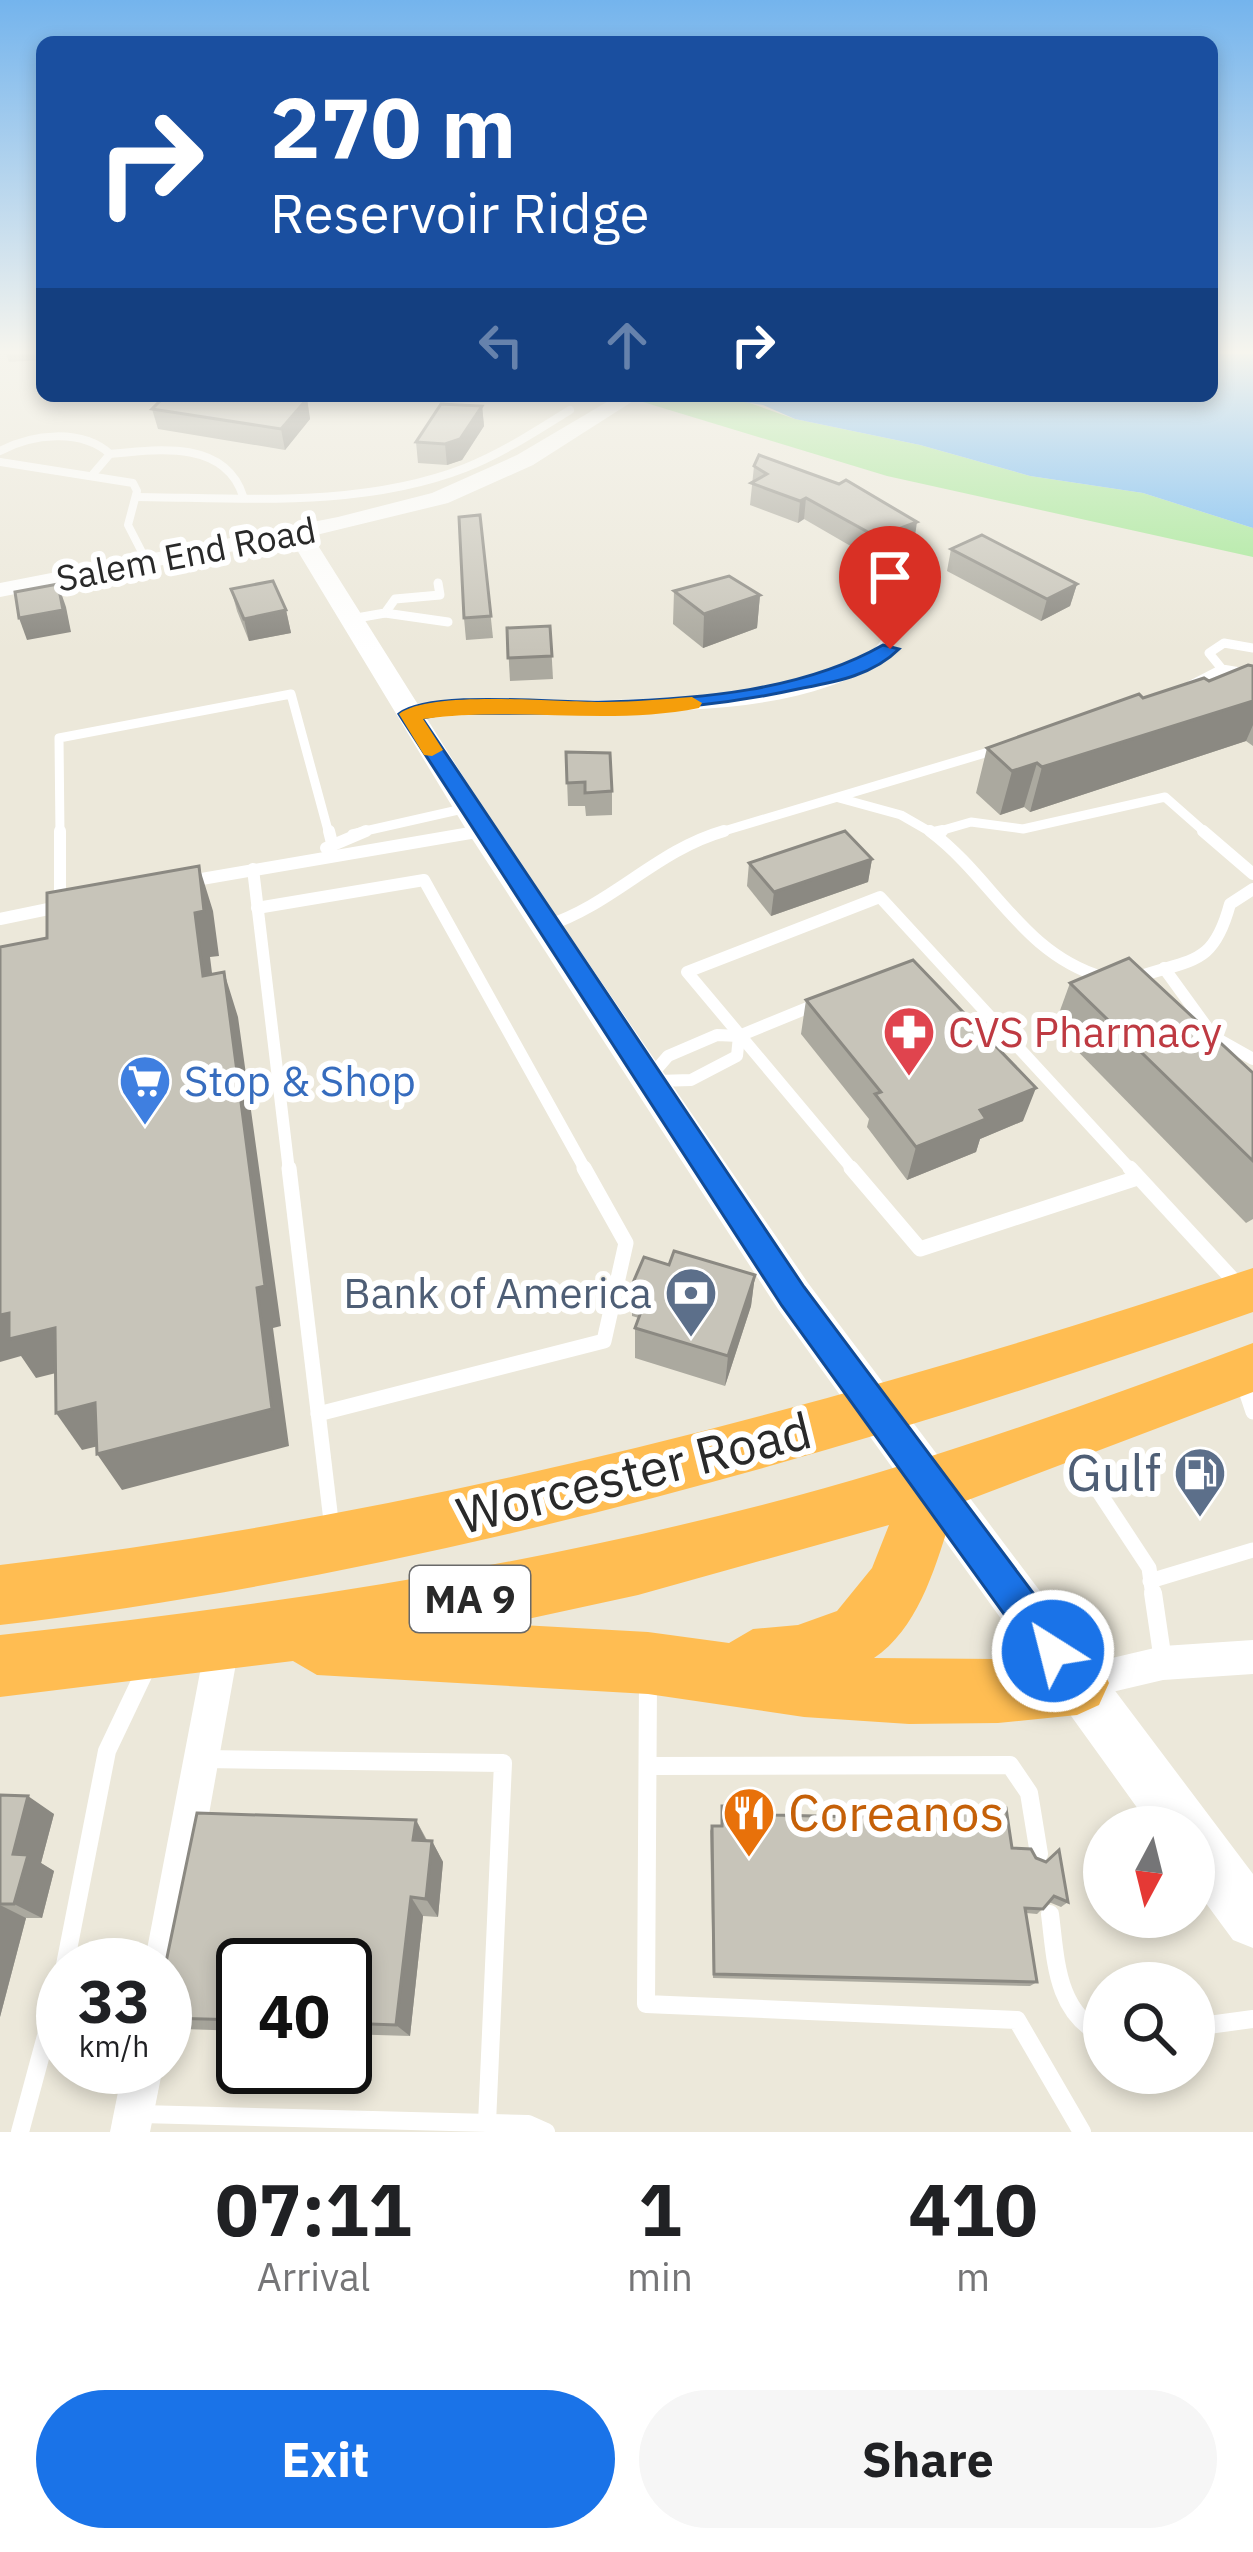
<!DOCTYPE html>
<style>
body{margin:0;font-family:"IBM Plex Sans",sans-serif;background:#f6f6f6;color:#202124;height:100vh;display:flex;flex-direction:column;font-size:45px;white-space:nowrap}
*{box-sizing:border-box;margin:0}
p{font-size:39px;color:#757577}
.icon{flex:none;width:66px;height:66px;fill:none;stroke:currentColor;stroke-width:2;stroke-linecap:round;stroke-linejoin:round}
.map{position:relative;height:2132px;overflow:hidden}
.details{display:flex;flex-direction:column;background:#fff;flex:1}
.details>*{flex:none}
.guide{position:absolute;left:36px;top:36px;width:1182px;height:366px;border-radius:18px;box-shadow:0 6px 18px #0003;background:#1a4fa0;color:#fff;overflow:hidden}
.needle{width:78px;rotate:187deg}
.fabs{position:absolute;left:1083px;top:1806px;display:grid;gap:24px}
.fabs a{display:grid;place-items:center;width:132px;height:132px;border-radius:50%;background:#fff;box-shadow:0 6px 18px #0003;font-size:60px}
.speed{position:absolute;left:36px;top:1938px;display:flex;gap:24px;font-size:60px;font-weight:700;text-align:center}
.speed>*{display:grid;place-content:center;width:156px;height:156px;border-radius:50%;background:#fff;box-shadow:0 6px 18px #0003;line-height:1}
.speed small{font-size:30px;font-weight:400}
.speed .limit{border:6px solid #111;border-radius:18px;background:#fff;color:#111}
.pin{position:absolute;display:grid;place-items:center;width:102px;height:102px;color:#fff;margin:-123px -51px;border-radius:50% 50% 50% 0;rotate:-45deg;box-shadow:0 0 12px #0007}
.pin .icon{rotate:45deg}
.me{position:absolute;width:132px;margin:-66px;rotate:324deg;stroke-linejoin:round;filter:drop-shadow(0 0 9px #0008)}
.turn{display:flex;align-items:center;gap:42px;height:252px;padding:0 36px;font-size:54px}
.turn .icon{width:156px;height:156px;stroke-width:2.5}
.turn b{display:block;font-size:84px;line-height:102px}
.lanes{display:flex;align-items:center;height:114px;padding:0 36px;background:#0003;justify-content:center;gap:60px;direction:ltr}
.lanes .off{opacity:.35}
.eta{display:flex;justify-content:space-evenly;align-items:center;height:204px;text-align:center}
.eta b{font-size:72px;font-weight:700;line-height:84px}
.action{display:flex;gap:24px;margin-top:auto;padding:24px 36px}
.action a{flex:1;height:138px;border-radius:72px;background:#1a73e8;color:#fff;font-size:48px;font-weight:700;line-height:138px;text-align:center}
.action a+a{background:#f6f6f6;color:#202124}
.map>svg:first-child{display:block}
</style>
<div class="map">
<svg width="1253" height="2132" viewBox="0 0 1253 2132">
<rect width="100%" height="100%" fill="#ece8da"/>
<polygon fill="#a0e792" points="652,396 741,400 795,419 920,445 1030,476 1143,493 1253,528 1253,557 887,476 643,402"/>
<polygon fill="#66b5f5" points="1212,354 1253,354 1253,528 1143,493 1030,476 920,445 795,419 763,405 706,396 1212,396"/>
<g fill="none" stroke-linecap="round" stroke-linejoin="round">
<g stroke="#fff" stroke-width="8">
<path d="M 0,451 C 32,434 81,428 110,454 L 93,474"/>
<path d="M 110,454 C 158,449 225,440 243,496"/>
<polyline points="0,462 133,483 137,491 128,525 147,562"/>
<path d="M 136,497 C 245,498 362,508 465,468 C 503,453 536,431 570,410"/>
</g>
<g stroke="#fff" stroke-width="9">
<polyline points="385,613 448,622"/>
<polyline points="351,619 385,613 395,599 440,595 438,583"/>
<polyline points="1253,648 1224,643 1209,653 1222,669 1253,674"/>
<polyline points="1191,685 1222,669"/>
<polyline points="839,798 901,815 934,834"/>
<polyline points="933,833 971,822 1023,829 1165,797 1207,834"/>
<polyline points="60,834 59,738 291,694 329,834"/>
<polyline points="352,834 467,808"/>
<polyline points="467,834 482,831"/>
<polyline points="714,834 1002,748"/>
</g>
<g stroke="#fff" stroke-width="12">
<polyline points="60,831 60,905"/>
<polyline points="329,831 332,843"/>
<path d="M 930,831 C 993,878 1022,953 1102,977"/>
<polyline points="1203,831 1253,874"/>
<polyline points="933,833 942,831"/>
<polyline points="326,848 366,831"/>
<polyline points="253,869 289,1171"/>
<polyline points="190,881 482,831"/>
<polyline points="257,908 424,880 586,1171"/>
<polyline points="0,919 58,907"/>
<path d="M 546,926 C 612,905 657,850 724,831"/>
<polyline points="1164,968 1214,1037 1253,1059"/>
<path d="M 1135,978 C 1192,958 1213,967 1230,904 L 1253,889"/>
<polyline points="649,1078 668,1056 717,1035 739,1036 817,1004"/>
<polyline points="657,1081 691,1080 737,1056 739,1036"/>
<polyline points="854,1171 687,972 880,897 1132,1171"/>
</g>
<g stroke="#fff" stroke-width="15">
<polyline points="289,1168 332,1529"/>
<polyline points="851,1168 920,1249 1137,1178"/>
<polyline points="1130,1168 1238,1285"/>
<polyline points="1242,1379 1253,1412"/>
<polyline points="318,1414 604,1341 626,1243 584,1168"/>
<polyline points="1070,1448 1149,1568 1153,1596"/>
<polyline points="1150,1581 1253,1550"/>
</g>
<g stroke="#fff" stroke-width="18">
<polyline points="1153,1593 1163,1661"/>
<polyline points="648,1682 646,2004 1017,2020 1082,2132"/>
<polyline points="204,1759 503,1763 487,2123"/>
<polyline points="648,1766 1010,1765 1029,1793 1039,1854"/>
<path d="M 1050,1914 C 1056,1962 1056,2012 1104,2036"/>
<polyline points="65,1965 107,1751 147,1667"/>
<polyline points="1194,2027 1253,2019"/>
<polyline points="141,2114 528,2124 546,2132"/>
<polyline points="20,2132 63,1973"/>
</g>
<g fill="#fff" fill-rule="evenodd">
<path d="M 905,613 L 913,618 C 889,653 872,672 830,686 C 730,721 604,708 499,712 C 477,712 413,724 400,714 C 421,699 464,702 490,701 C 577,698 808,710 871,652 C 882,642 890,626 899,614 Z"/>
<polygon points="223,1624 235,1629 240,1641 182,1965 177,1979 165,1983 165,1965 144,1965 206,1641 211,1629"/>
<polygon points="1253,1640 1253,1674 1163,1680 1078,1700 1066,1695 1061,1683 1066,1671 1078,1666 1163,1646"/>
<polygon points="123,2067 163,2067 150,2132 110,2132"/>
</g>
<polygon fill="#fff" fill-rule="evenodd" points="617,396 641,396 533,465 448,503 312,536 495,827 808,1283 1253,1874 1253,1948 1233,1940 1194,1887 1194,1827 1151,1827 778,1309 467,831 291,540 0,597 0,583 338,517 432,493 517,455"/>
<g fill="#ffbd52" fill-rule="evenodd">
<path d="M 1253,1268 L 1253,1312 C 848,1454 427,1574 0,1625 L 0,1565 C 426,1515 846,1403 1253,1268 Z"/>
<path d="M 1253,1343 L 1253,1392 L 955,1505 C 938,1557 922,1626 874,1658 L 998,1659 L 1077,1651 L 1099,1661 L 1109,1683 L 1099,1705 L 1077,1715 L 998,1723 L 909,1724 L 804,1717 L 648,1694 L 317,1675 L 293,1661 L 0,1697 L 0,1635 C 269,1606 535,1566 796,1496 C 952,1454 1102,1399 1253,1343 ZM 889,1525 L 872,1568 L 837,1611 L 798,1625 L 753,1629 L 729,1643 L 648,1632 L 505,1624 L 638,1595 Z"/>
</g>
</g>
<g fill="#aba99f">
<polygon points="6,354 42,354 41,360 9,362"/>
<polygon points="307,399 310,419 285,450 158,429 152,409"/>
<polygon points="482,406 484,426 462,460 447,465 418,463 416,442"/>
<polygon points="754,466 914,543 873,559 804,519 798,523 750,505"/>
<polygon points="480,515 493,638 466,640 464,618"/>
<polygon points="951,549 1077,584 1070,606 1041,621 947,571"/>
<polygon points="231,589 286,610 291,633 249,641 237,611"/>
<polygon points="674,591 760,595 757,628 703,648 673,624"/>
<polygon points="550,626 553,679 510,681 507,628"/>
<polygon points="1253,666 1253,746 1246,741 1030,812 1024,807 1000,815 976,793 987,748 1143,698 1209,681"/>
<polygon points="566,752 612,791 612,815 586,816 585,806 568,806"/>
<polygon points="872,859 868,882 771,916 747,886 749,863"/>
<polygon points="1070,983 1253,1073 1253,1219 1246,1223 1054,1027"/>
<polygon points="806,1000 1023,1121 980,1139 976,1152 907,1180 867,1127 869,1119 801,1034"/>
<polygon points="669,1265 755,1275 751,1306 725,1386 635,1358 635,1328 639,1318 632,1316 632,1285"/>
<polygon points="0,1795 54,1814 41,1863 54,1871 42,1918 26,1918 0,2017"/>
<polygon points="722,1806 773,1815 938,1819 937,1813 942,1807 1012,1848 1036,1858 1068,1902 1061,1907 1049,1902 1037,1914 1026,1913 1037,1982 1030,1986 713,1978 710,1831 712,1826 721,1826"/>
<polygon points="416,1820 427,1840 432,1841 443,1862 438,1917 423,1916 410,2036 345,2034 345,1965 243,1965 243,2031 183,2029 165,2022 165,1967"/>
</g>
<g fill="#8b8982">
<polygon points="307,399 310,419 285,450 281,429"/>
<polygon points="482,406 484,426 462,460 447,465 445,444"/>
<polygon points="806,498 804,519 798,523 800,501"/>
<polygon points="917,522 914,543 873,559 877,537"/>
<polygon points="58,584 66,607 71,632 27,640 19,618"/>
<polygon points="1077,584 1070,606 1041,621 1047,599"/>
<polygon points="760,595 757,628 703,648 704,614"/>
<polygon points="286,610 291,633 249,641 244,619"/>
<polygon points="1253,701 1253,725 1246,741 1030,812 1042,767"/>
<polygon points="1037,763 1024,807 1000,815 1012,771"/>
<polygon points="872,859 868,882 771,916 774,892"/>
<polygon points="199,866 213,911 219,956 210,957 218,1021 203,976 195,913"/>
<polygon points="224,972 238,1017 281,1326 273,1328 289,1446 122,1490 97,1454 257,1288"/>
<polygon points="1036,1088 1023,1121 980,1139 976,1152 907,1180 916,1147 980,1110"/>
<polygon points="755,1275 751,1306 725,1386 728,1356"/>
<polygon points="9,1313 55,1328 80,1367 36,1378 21,1356 0,1362 0,1315"/>
<polygon points="95,1403 119,1441 82,1450 56,1413"/>
<polygon points="28,1796 54,1814 41,1863 54,1871 42,1918 14,1904 13,1854"/>
<polygon points="416,1820 427,1842 413,1840"/>
<polygon points="432,1841 443,1862 438,1917 426,1899"/>
<polygon points="411,1897 423,1916 410,2036 396,2025"/>
<polygon points="0,1905 26,1918 0,2017"/>
</g>
<g fill="#c7c4b9" stroke="#8b8982" stroke-width="3">
<polygon points="165,396 278,396 307,399 281,429 152,409"/>
<polygon points="441,404 482,406 460,439 445,444 416,442"/>
<polygon points="759,455 839,484 846,480 917,522 877,537 806,498 800,501 751,483 767,474 754,466"/>
<polygon points="480,515 491,616 464,618 459,517"/>
<polygon points="982,535 1077,584 1047,599 951,549"/>
<polygon points="729,576 760,595 704,614 674,591"/>
<polygon points="273,581 286,610 244,619 231,589"/>
<polygon points="58,584 63,610 19,618 15,592"/>
<polygon points="550,626 552,656 508,658 507,628"/>
<polygon points="1248,665 1253,666 1253,701 1042,767 1037,763 1012,771 987,748 1139,694 1143,698 1204,678 1209,681"/>
<polygon points="566,752 610,753 612,791 585,793 585,782 567,783"/>
<polygon points="845,831 872,859 774,892 749,863"/>
<polygon points="199,866 204,911 195,913 203,976 224,972 265,1286 257,1288 272,1409 97,1454 95,1403 56,1413 55,1328 9,1339 9,1313 0,1315 0,947 47,938 47,893"/>
<polygon points="1129,958 1253,1073 1253,1161 1070,983"/>
<polygon points="913,960 1036,1088 980,1110 986,1119 916,1147 875,1094 881,1092 806,1000"/>
<polygon points="674,1251 755,1275 728,1356 635,1328 649,1290 632,1285 644,1257 669,1265"/>
<polygon points="0,1795 28,1796 13,1854 28,1855 14,1904 0,1904"/>
<polygon points="722,1806 773,1807 773,1815 943,1819 942,1807 1006,1808 1012,1848 1031,1849 1036,1858 1046,1862 1059,1850 1068,1902 1054,1896 1043,1909 1025,1908 1037,1982 714,1974 712,1826 722,1826"/>
<polygon points="197,1813 416,1820 413,1840 432,1841 426,1899 411,1897 396,2025 345,2023 345,1965 243,1965 243,2020 165,2018 165,1967"/>
</g>
<linearGradient id="sky" x2="0" y2="1"><stop stop-color="#74b4ed"/><stop offset="0.54" stop-color="#f6f5ee"/><stop offset="1" stop-color="#f6f5ee" stop-opacity="0"/></linearGradient>
<rect width="1253" height="652" fill="url(#sky)"/>
<path fill="#1a73e8" stroke="#114b97" stroke-width="3" d="M 883,645 L 899,649 C 872,676 834,682 798,689 C 681,715 567,714 448,713 L 422,718 L 804,1287 L 1066,1637 L 1072,1651 L 1066,1664 L 1053,1670 L 1040,1664 L 782,1306 L 399,714 C 431,689 561,704 607,702 C 699,699 802,691 883,645 Z"/>
<path fill="#f59e0b" d="M 692,697 L 702,703 L 699,708 C 609,726 514,706 423,719 L 443,750 L 432,756 L 424,755 L 399,714 C 431,689 560,703 606,702 C 634,702 663,699 692,697 Z"/>
<defs>
<g id="pharmacy-pin" transform="scale(2.7)"><path d="M0 17L-7.5 6A9.5 9.5 0 1 1 7.5 6Z" fill="#e0444e" stroke="#fff"/><path d="M-2-6h4v4h4v4h-4v4h-4v-4h-4v-4h4Z" fill="#fff"/></g>
<g id="supermarket-pin" transform="scale(2.7)"><path d="M0 17L-7.5 6A9.5 9.5 0 1 1 7.5 6Z" fill="#3f7fe0" stroke="#fff"/><path d="M-6-5.5h2.5l.6 2H6L4.5 2H-2.5L-4.4-4H-6ZM-1.5 3.2a1.3 1.3 0 1 0 .1 0ZM3 3.2a1.3 1.3 0 1 0 .1 0Z" fill="#fff"/></g>
<g id="bank-pin" transform="scale(2.7)"><path d="M0 17L-7.5 6A9.5 9.5 0 1 1 7.5 6Z" fill="#5c6f8a" stroke="#fff"/><path d="M-6-4H6V4H-6ZM0-2.3a2.3 2.3 0 1 0 0 4.6a2.3 2.3 0 1 0 0-4.6Z" fill="#fff"/></g>
<g id="fuel-pin" transform="scale(2.7)"><path d="M0 17L-7.5 6A9.5 9.5 0 1 1 7.5 6Z" fill="#5c6f8a" stroke="#fff"/><path d="M-5.5-6h7V0h2V4h1.3V-2.5L3-4.5l.8-.8L6-3V5H2.5V1h-1V6h-7ZM-4.2-4.7v3.2H.2V-4.7Z" fill="#fff"/></g>
<g id="restaurant-pin" transform="scale(2.7)"><path d="M0 17L-7.5 6A9.5 9.5 0 1 1 7.5 6Z" fill="#e8710a" stroke="#fff"/><path d="M-5-6h1v4h1v-4h1v4h1v-4h1v5L-1.5 .5V6h-2V.5L-5-1ZM5-6V6H3V1.5H1.5Q1.5-4 5-6Z" fill="#fff"/></g>
</defs>
<g fill-rule="evenodd">
<use href="#pharmacy-pin" x="909" y="1032"/>
<use href="#supermarket-pin" x="145" y="1081"/>
<use href="#bank-pin" x="691" y="1293"/>
<use href="#fuel-pin" x="1200" y="1473"/>
<use href="#restaurant-pin" x="749" y="1813"/>
</g>
<g text-anchor="middle" stroke-width="12" stroke-linejoin="round" paint-order="stroke">
<g font-size="36" fill="#292929" stroke="#fff">
<text transform="translate(186 554) rotate(-11)" y="13">Salem End Road</text>
</g>
<rect fill="#fff" stroke="#696969" stroke-width="3" x="410" y="1566" width="120" height="66" rx="9"/>
<g font-size="39" font-weight="bold" fill="#292929">
<text x="470" y="1613">MA 9</text>
</g>
<g font-size="42" fill="#be3a42" stroke="#fff" text-anchor="start">
<text x="948" y="1047">CVS Pharmacy</text>
</g>
<g font-size="42" fill="#366cbe" stroke="#fff" text-anchor="start">
<text x="184" y="1096">Stop &amp; Shop</text>
</g>
<g font-size="42" fill="#4e5e75" stroke="#fff" text-anchor="end">
<text x="652" y="1308">Bank of America</text>
</g>
<g font-size="51" fill="#292929" stroke="#fff">
<text transform="translate(634 1473) rotate(-14)" y="18">Worcester Road</text>
</g>
<g font-size="51" fill="#4e5e75" stroke="#fff" text-anchor="end">
<text x="1161" y="1491">Gulf</text>
</g>
<g font-size="51" fill="#c56008" stroke="#fff" text-anchor="start">
<text x="788" y="1831">Coreanos</text>
</g>
</g>
</svg>
<div class="fabs">
<a><svg class="needle" viewBox="-14 -14 28 28"><path d="M0-13l5 13h-10z" fill="#e53935"/><path d="M0 13l5-13h-10z" fill="#757577"/></svg></a>
<a><svg class="icon" aria-label="search" viewBox="0 0 24 24"><circle cx="10" cy="10" r="6"/><path d="M15 15l6 6"/></svg></a>
</div>
<div class="speed"><div>33<small>km/h</small></div><div class="limit">40</div></div>
<div class="pin" style="left:890px;top:649px;background:#d93025"><svg class="icon" aria-label="arrive" viewBox="0 0 24 24"><path d="M6 21V4h12l-3 4 3 4H6"/></svg></div>
<svg class="me" style="left:1053px;top:1651px" viewBox="-20 -20 40 40"><circle r="17" fill="#1a73e8" stroke="#fff" stroke-width="3"/><path d="M0-11L8 9 0 5-8 9z" fill="#fff"/></svg>
<div class="guide">
<div class="turn"><svg class="icon" aria-label="right" viewBox="0 0 24 24"><path d="M7 20v-9h11M14 6l5 5-5 5"/></svg><div><b>270 m</b>Reservoir Ridge</div></div>
<div class="lanes"><svg class="icon off" aria-label="left" viewBox="0 0 24 24"><path d="M17 20v-9H6M10 6l-5 5 5 5"/></svg><svg class="icon off" aria-label="ahead" viewBox="0 0 24 24"><path d="M12 20V5M6 11l6-6 6 6"/></svg><svg class="icon" aria-label="right" viewBox="0 0 24 24"><path d="M7 20v-9h11M14 6l5 5-5 5"/></svg></div>
</div>
</div>
<section class="details">
<div class="eta">
<div><b>07:11</b><p>Arrival</p></div>
<div><b>1</b><p>min</p></div>
<div><b>410</b><p>m</p></div>
</div>
<div class="action"><a>Exit</a><a>Share</a></div>
</section>
